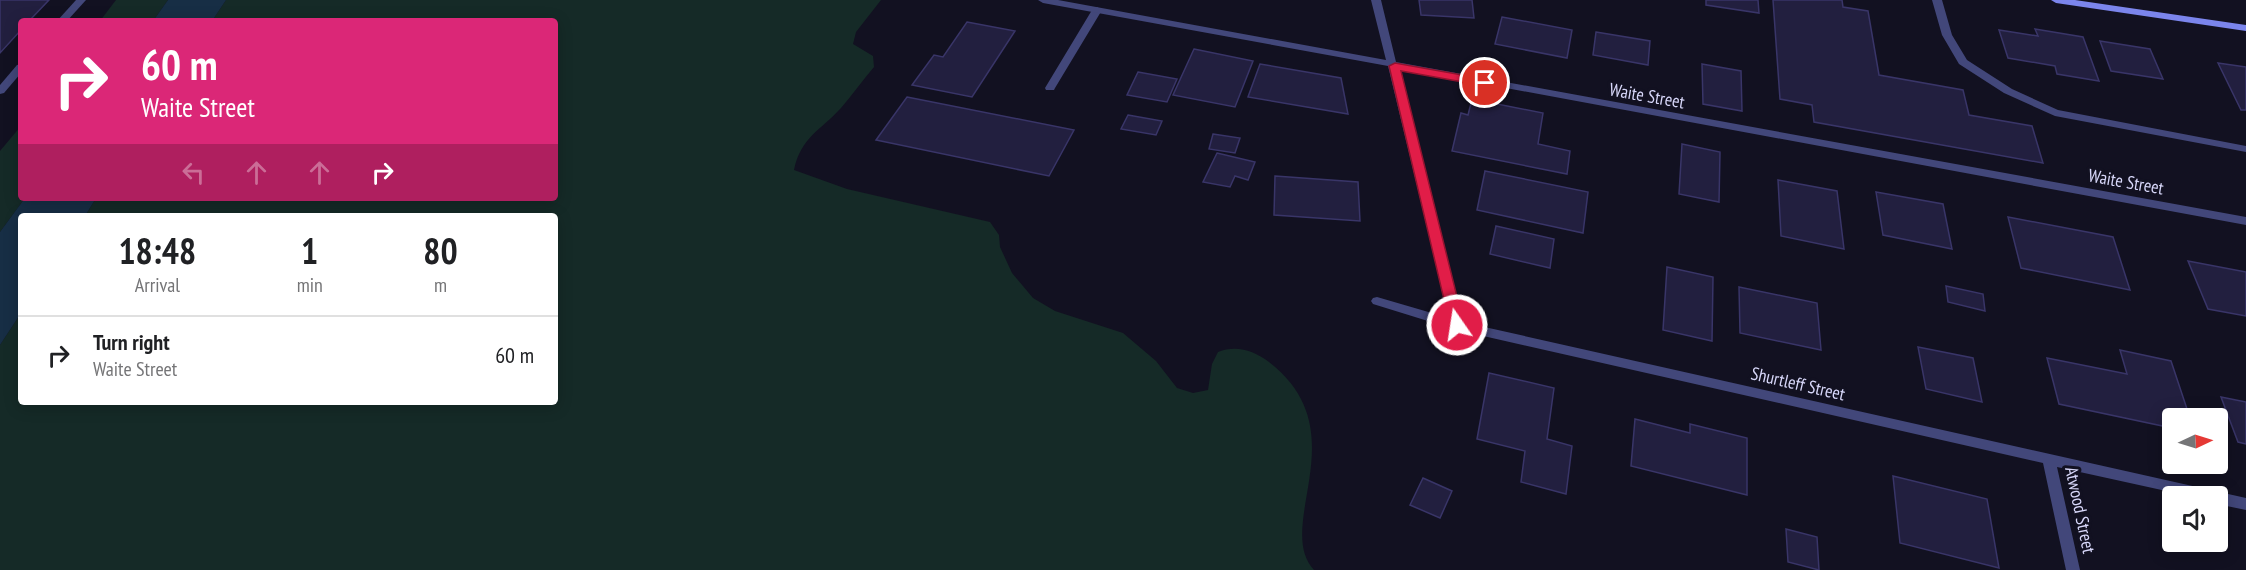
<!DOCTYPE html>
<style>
body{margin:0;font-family:"PT Sans Narrow",sans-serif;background:#f6f6f6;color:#202124;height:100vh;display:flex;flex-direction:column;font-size:22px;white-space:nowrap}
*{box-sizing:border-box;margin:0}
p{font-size:20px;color:#757577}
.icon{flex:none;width:33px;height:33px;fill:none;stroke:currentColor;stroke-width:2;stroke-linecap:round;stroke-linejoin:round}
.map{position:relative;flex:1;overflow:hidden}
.side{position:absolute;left:18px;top:213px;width:540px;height:192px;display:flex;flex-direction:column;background:#fff;border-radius:6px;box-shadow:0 3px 15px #0003}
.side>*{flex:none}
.top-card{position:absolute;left:18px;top:18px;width:540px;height:183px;border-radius:6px;box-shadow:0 3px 15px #0003;background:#db2777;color:#fff;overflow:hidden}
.needle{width:39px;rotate:86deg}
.buttons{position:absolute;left:2162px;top:408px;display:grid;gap:12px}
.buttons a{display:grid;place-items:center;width:66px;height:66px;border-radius:6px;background:#fff;box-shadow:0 3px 15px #0003;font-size:30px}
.pin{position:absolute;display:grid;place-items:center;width:51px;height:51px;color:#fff;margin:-26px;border:3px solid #fff;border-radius:50%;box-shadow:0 2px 6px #0007}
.me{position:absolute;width:66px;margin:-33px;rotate:347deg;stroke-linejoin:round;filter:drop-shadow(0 0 4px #0008)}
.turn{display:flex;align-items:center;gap:21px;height:126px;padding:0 24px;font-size:27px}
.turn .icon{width:78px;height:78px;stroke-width:2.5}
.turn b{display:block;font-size:42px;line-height:51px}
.lanes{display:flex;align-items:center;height:57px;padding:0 24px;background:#0003;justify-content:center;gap:30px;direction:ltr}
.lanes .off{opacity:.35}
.eta{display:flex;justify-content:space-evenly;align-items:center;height:102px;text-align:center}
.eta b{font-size:36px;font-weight:600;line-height:42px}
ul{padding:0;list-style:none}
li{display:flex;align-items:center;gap:18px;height:78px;padding:0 24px;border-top:2px solid #e0e0e0}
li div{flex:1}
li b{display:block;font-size:22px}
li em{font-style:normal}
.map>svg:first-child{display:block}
</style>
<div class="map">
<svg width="2246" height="570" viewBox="0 0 2246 570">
<rect width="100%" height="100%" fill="#121121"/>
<g fill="#152a27">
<polygon points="116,0 168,0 153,21 100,21"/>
<path d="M 226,0 L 881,0 L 856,32 L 853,44 L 873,56 L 874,67 C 863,80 852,95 841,108 C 820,131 801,137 794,170 L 847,189 L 990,222 L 999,235 L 1000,247 L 1012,273 L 1033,298 L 1055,311 L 1123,333 L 1156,361 L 1177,388 L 1193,393 L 1208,390 L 1212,364 L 1218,352 C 1236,345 1253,350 1269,362 C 1359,432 1273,525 1314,570 L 0,570 L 0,345 L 21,313 L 21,402 L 555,402 L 555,216 L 85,216 L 96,198 L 555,198 L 555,21 L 212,21 Z"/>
<polygon points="21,126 21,198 25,198 0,232 0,151"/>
</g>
<g fill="#172e45">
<polygon points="168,0 226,0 212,21 153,21"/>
<polygon points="25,198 96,198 85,216 21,216 21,313 0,345 0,232"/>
</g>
<g fill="#221f3f" stroke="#393568" stroke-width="1.5">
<polygon points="0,0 49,0 29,21 21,21 21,30 0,53"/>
<polygon points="1419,0 1472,0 1474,18 1421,15"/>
<polygon points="1706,0 1758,0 1759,13 1706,5"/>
<polygon points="1773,0 1842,0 1843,7 1868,11 1879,75 1963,90 1969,115 2032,126 2043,163 1814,122 1812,105 1780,99"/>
<polygon points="1502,17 1572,30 1567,58 1495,44"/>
<polygon points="967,22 1015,31 972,97 912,85 934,55 943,57"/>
<polygon points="2035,29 2083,37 2099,81 2057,74 2055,66 2008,58 1999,30 2038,36"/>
<polygon points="1596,32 1650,41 1648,65 1593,55"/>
<polygon points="2100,41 2150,49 2163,79 2111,71"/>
<polygon points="1194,49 1253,61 1235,107 1173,95"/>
<polygon points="2218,63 2246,67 2246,110 2241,110"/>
<polygon points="1260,64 1341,78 1348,114 1248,97"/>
<polygon points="1702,64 1741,71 1742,111 1703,104"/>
<polygon points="1138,72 1177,79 1167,102 1127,95"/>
<polygon points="907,97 1074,130 1049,176 876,140"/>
<polygon points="1472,99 1543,113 1538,144 1570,151 1567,174 1452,151 1461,113 1468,115"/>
<polygon points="1128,115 1162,121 1156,135 1121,129"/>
<polygon points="1213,134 1240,138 1235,153 1209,149"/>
<polygon points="1682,144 1720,152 1719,202 1679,194"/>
<polygon points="1217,153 1255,162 1248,180 1235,176 1230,187 1203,182"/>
<polygon points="1485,171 1588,192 1583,233 1477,210"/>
<polygon points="1275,176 1358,182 1360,221 1274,215"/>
<polygon points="1778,180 1837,191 1844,249 1781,236"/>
<polygon points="1876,192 1943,204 1952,249 1883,235"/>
<polygon points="2008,217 2113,237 2130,290 2021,268"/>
<polygon points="1496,226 1554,239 1550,268 1490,254"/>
<polygon points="2188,261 2246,272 2246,316 2208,309"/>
<polygon points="1667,267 1713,277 1712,341 1663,330"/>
<polygon points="1946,286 1983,294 1985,311 1948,302"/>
<polygon points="1739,287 1817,303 1821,350 1740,333"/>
<polygon points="1918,347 1973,358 1982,402 1926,389"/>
<polygon points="2120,350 2171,361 2190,418 2172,418 2172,428 2059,404 2047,358 2127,374"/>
<polygon points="1489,373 1554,388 1547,439 1572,446 1566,494 1521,482 1525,451 1477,439"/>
<polygon points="2221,397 2246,402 2246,444 2238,442"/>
<polygon points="1635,419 1690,433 1690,424 1747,438 1747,495 1631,466"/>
<polygon points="1893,476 1987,499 1999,568 1900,543"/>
<polygon points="1423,478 1452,491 1440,518 1410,505"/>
<polygon points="1786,529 1817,537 1819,570 1788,562"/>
</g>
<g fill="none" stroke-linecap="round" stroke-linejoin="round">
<g fill="#42477a" fill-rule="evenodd">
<polygon points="76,0 86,0 67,21 57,21"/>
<polygon points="1932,0 1942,0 1952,35 1967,60 2012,89 2058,110 2246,146 2246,152 2055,116 2004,93 1959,64 1942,35"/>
<polygon points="1097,7 1102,10 1055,88 1054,90 1046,90 1045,88 1092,10"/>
<polygon points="21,64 21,73 4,93 0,94 0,85 17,65"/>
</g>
<polygon fill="#42477a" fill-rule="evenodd" points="1038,0 1058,0 1386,60 1371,0 1381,0 1396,62 2246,217 2246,225 1398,68 1462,322 2246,498 2246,510 2217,504 2217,496 2189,496 2057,467 2080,570 2066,570 2043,463 1457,330 1373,304 1371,301 1373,298 1377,297 1449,318 1388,66 1043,3"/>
<polygon fill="#7b85ec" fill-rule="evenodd" points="2051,0 2075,0 2246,25 2246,31 2056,3"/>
</g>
<polygon fill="#e11d48" stroke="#92132f" stroke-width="1.5" points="1395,63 1485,79 1491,83 1485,86 1401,71 1464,325 1457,330 1450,325 1389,66"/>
<g text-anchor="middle" stroke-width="6" stroke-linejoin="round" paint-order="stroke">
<g font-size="18" fill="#d7d7f9" stroke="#121121">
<text transform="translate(1647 96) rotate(10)" y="6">Waite Street</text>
<text transform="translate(2126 182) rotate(10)" y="6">Waite Street</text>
<text transform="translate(1798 384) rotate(13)" y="6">Shurtleff Street</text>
<text transform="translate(2080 510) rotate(78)" y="6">Atwood Street</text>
</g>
</g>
</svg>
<div class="buttons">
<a><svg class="needle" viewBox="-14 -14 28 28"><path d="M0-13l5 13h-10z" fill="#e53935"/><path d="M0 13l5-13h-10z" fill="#757577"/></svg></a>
<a><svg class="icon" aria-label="sound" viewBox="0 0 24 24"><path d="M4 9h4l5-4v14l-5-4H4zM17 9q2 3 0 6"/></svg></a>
</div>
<div class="pin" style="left:1485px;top:83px;background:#d93025"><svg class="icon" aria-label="arrive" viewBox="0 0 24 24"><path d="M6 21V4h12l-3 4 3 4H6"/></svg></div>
<svg class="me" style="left:1457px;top:325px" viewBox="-20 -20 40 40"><circle r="17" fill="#e11d48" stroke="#fff" stroke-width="3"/><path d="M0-11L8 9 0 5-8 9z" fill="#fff"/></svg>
<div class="top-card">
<div class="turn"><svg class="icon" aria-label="right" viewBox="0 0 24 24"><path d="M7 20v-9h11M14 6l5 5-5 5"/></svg><div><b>60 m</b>Waite Street</div></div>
<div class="lanes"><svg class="icon off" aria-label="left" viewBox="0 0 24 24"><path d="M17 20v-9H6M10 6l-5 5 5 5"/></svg><svg class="icon off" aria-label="ahead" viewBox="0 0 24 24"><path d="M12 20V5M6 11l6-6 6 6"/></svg><svg class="icon off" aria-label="ahead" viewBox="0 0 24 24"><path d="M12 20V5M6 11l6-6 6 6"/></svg><svg class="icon" aria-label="right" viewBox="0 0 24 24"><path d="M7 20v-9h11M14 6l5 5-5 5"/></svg></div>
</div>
<section class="side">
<div class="eta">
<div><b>18:48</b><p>Arrival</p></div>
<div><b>1</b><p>min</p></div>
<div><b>80</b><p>m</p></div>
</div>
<ul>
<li><svg class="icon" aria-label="right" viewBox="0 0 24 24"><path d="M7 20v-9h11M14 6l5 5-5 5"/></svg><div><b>Turn right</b><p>Waite Street</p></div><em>60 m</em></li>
</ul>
</section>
</div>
